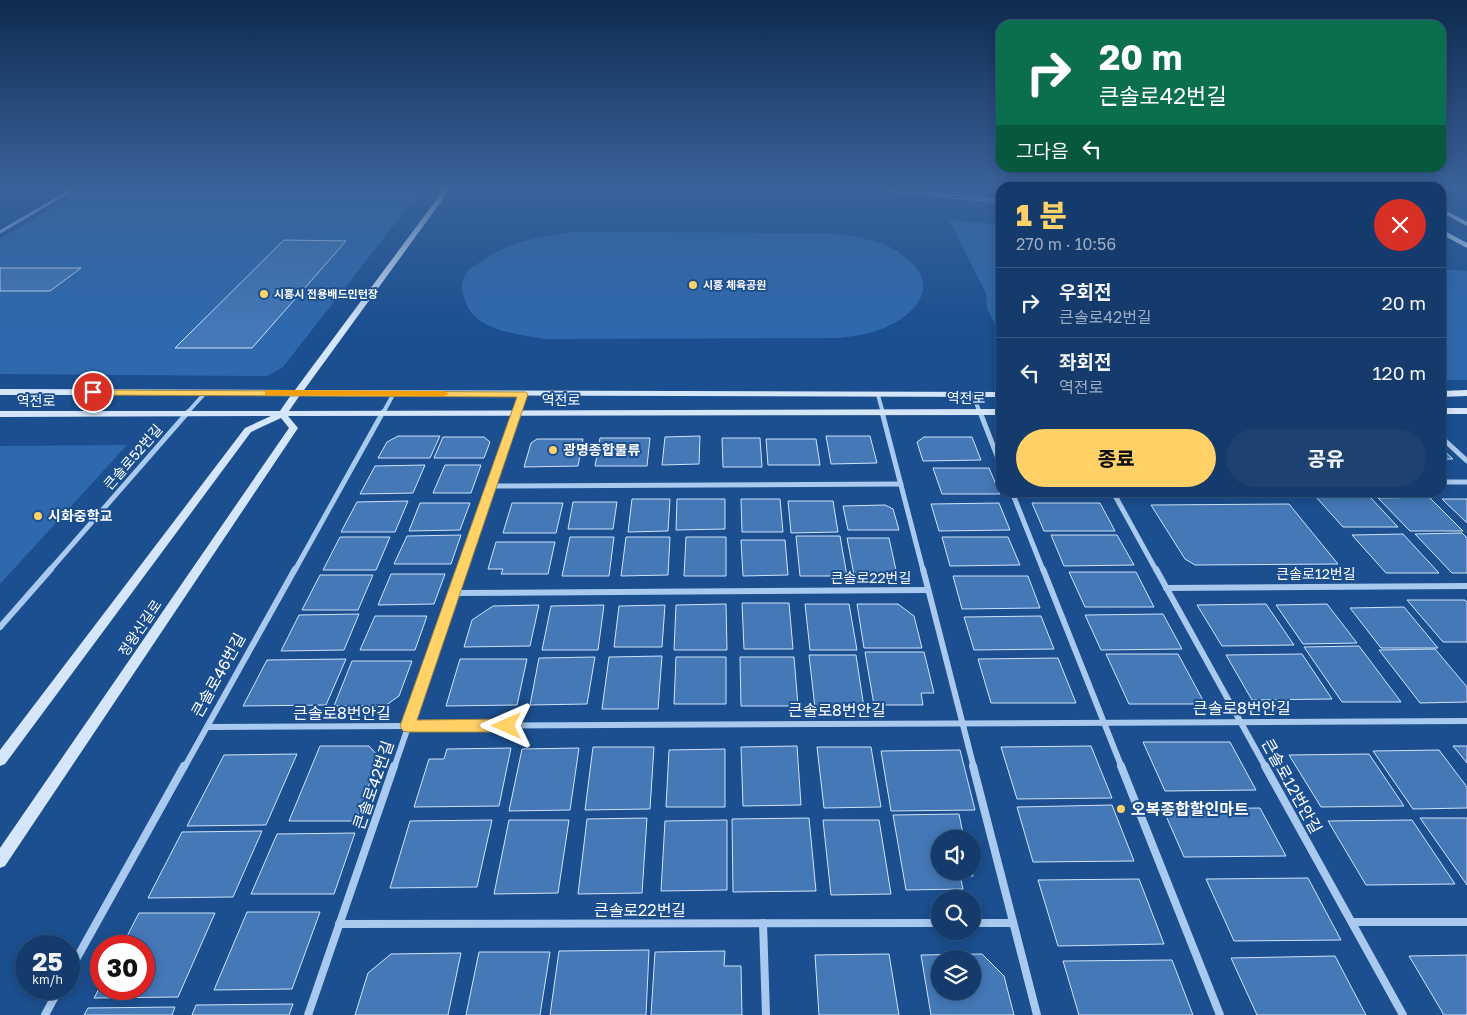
<!DOCTYPE html>
<html lang="ko">
<meta charset="utf-8">
<style>
body{margin:0;font-family:"Golos Text","Noto Sans KR",sans-serif;background:#1d4271;color:#f1f3f6;height:100vh;display:flex;flex-direction:column;font-size:19px;white-space:nowrap}
*{box-sizing:border-box;margin:0}
p{font-size:16px;color:#9dadc1}
.icon{flex:none;width:28px;height:28px;fill:none;stroke:currentColor;stroke-width:2;stroke-linecap:round;stroke-linejoin:round}
.map{position:relative;flex:1;overflow:hidden}
.sheet{position:absolute;left:996px;top:182px;width:450px;height:315px;display:flex;flex-direction:column;background:#143b6b;border-radius:15px;box-shadow:0 2px 12px #0003,0 0 0 1px #33557e}
.sheet>*{flex:none}
.top-card{position:absolute;left:996px;top:20px;width:450px;height:152px;border-radius:15px;box-shadow:0 2px 12px #0003,0 0 0 1px #33557e;background:#0b6e4f;color:#fff;overflow:hidden}
.controls{position:absolute;left:931px;top:830px;display:grid;gap:10px}
.controls a{display:grid;place-items:center;width:50px;height:50px;border-radius:50%;background:#143b6b;box-shadow:0 2px 12px #0003,0 0 0 1px #33557e;font-size:25px}
.speed{position:absolute;left:15px;top:935px;display:flex;gap:10px;font-size:25px;font-weight:700;text-align:center}
.speed>*{display:grid;place-content:center;width:65px;height:65px;border-radius:50%;background:#143b6b;box-shadow:0 2px 12px #0003,0 0 0 1px #33557e;line-height:1}
.speed small{font-size:12px;font-weight:400}
.speed .limit{border:8px solid #d22;background:#fff;color:#111}
.pin{position:absolute;display:grid;place-items:center;width:42px;height:42px;color:#fff;margin:-21px;border:2px solid #fff;border-radius:50%;box-shadow:0 1px 5px #0007}
.me{position:absolute;width:55px;margin:-28px;rotate:270deg;stroke-linejoin:round;filter:drop-shadow(0 0 4px #0008)}
.turn{display:flex;align-items:center;gap:18px;height:105px;padding:0 20px;font-size:22px}
.turn .icon{width:65px;height:65px;stroke-width:2.5}
.turn b{display:block;font-size:35px;line-height:42px}
.then{display:flex;align-items:center;height:48px;padding:0 20px;background:#0003;gap:10px;font-size:19px}
.round{display:grid;place-items:center;flex:none;width:52px;height:52px;border-radius:26px;background:#1d4271}
.headline{display:flex;align-items:center;justify-content:space-between;height:85px;padding:0 20px}
h1{font-size:30px;font-weight:800;line-height:38px;color:#ffd166}
.cta{display:flex;gap:10px;margin-top:auto;padding:10px 20px}
.cta a{flex:1;height:58px;border-radius:30px;background:#ffd166;color:#111;font-size:20px;font-weight:800;line-height:58px;text-align:center}
.cta a+a{background:#1d4271;color:#f1f3f6}
ul{padding:0;list-style:none}
li{display:flex;align-items:center;gap:15px;height:70px;padding:0 20px;border-top:1px solid #33557e}
li div{flex:1}
li b{display:block;font-size:19px}
li em{font-style:normal}
.map>svg:first-child{display:block}
</style>
<div class="map">
<svg width="1467" height="1015" viewBox="0 0 1467 1015">
<rect width="100%" height="100%" fill="#1b4f8f"/>
<g fill="#2e69ad">
<polygon points="84,188 423,188 283,367 267,376 0,374 0,239"/>
<polygon points="949,220 1001,225 1001,336 987,308 986,293"/>
<path d="M 574,232 L 828,233 C 852,236 882,239 901,254 C 951,289 906,325 865,334 C 856,336 847,337 838,338 L 545,339 C 516,334 472,331 464,297 C 461,288 461,281 467,272 C 470,268 476,265 479,263 C 507,242 541,236 574,232 Z"/>
<polygon points="1441,269 1467,271 1467,380 1441,380"/>
<polygon points="127,445 0,584 0,446"/>
</g>
<polygon fill="#3c6290" stroke="#9cc4f0" points="860,188 888,188 1001,200 1001,203"/>
<g fill="#4478b7" stroke="#cfe3fa" fill-rule="evenodd">
<polygon points="284,240 346,241 252,348 175,348"/>
<polygon points="0,268 81,268 50,291 0,291"/>
<polygon points="398,436 440,436 430,458 378,458 387,442"/>
<polygon points="700,436 699,464 662,465 665,437"/>
<polygon points="826,436 870,436 877,463 831,464"/>
<polygon points="443,437 484,437 490,442 484,458 434,458"/>
<polygon points="924,437 972,437 981,460 923,461 917,442"/>
<polygon points="600,438 650,438 647,466 595,466"/>
<polygon points="722,438 760,438 762,467 723,467"/>
<polygon points="537,439 583,439 578,466 524,467 531,443"/>
<polygon points="766,439 816,439 820,465 768,465"/>
<polygon points="1441,448 1453,459 1441,459"/>
<polygon points="425,465 413,493 360,494 375,466"/>
<polygon points="445,465 481,465 471,493 433,493"/>
<polygon points="933,468 989,468 1000,494 942,494"/>
<polygon points="1316,497 1370,497 1398,527 1343,527"/>
<polygon points="1429,497 1463,531 1410,531 1378,498"/>
<polygon points="632,499 670,499 668,531 628,532"/>
<polygon points="677,499 725,499 725,529 676,530"/>
<polygon points="741,499 780,499 783,532 742,532"/>
<polygon points="1442,499 1467,499 1467,523"/>
<polygon points="408,501 395,532 341,532 357,502"/>
<polygon points="788,501 833,501 838,532 791,533"/>
<polygon points="573,502 617,502 613,529 568,529"/>
<polygon points="420,503 470,503 460,530 409,531"/>
<polygon points="512,503 563,503 556,533 503,533"/>
<polygon points="999,503 1010,530 939,531 931,504"/>
<polygon points="1032,503 1100,503 1115,531 1044,531"/>
<polygon points="1289,504 1338,564 1195,565 1185,559 1151,505"/>
<polygon points="885,505 893,509 899,530 848,530 843,506"/>
<polygon points="1462,533 1467,538 1467,573 1452,573 1415,534"/>
<polygon points="1403,534 1439,573 1386,573 1352,535"/>
<polygon points="461,535 451,564 394,564 407,536"/>
<polygon points="1051,535 1117,535 1134,565 1064,566"/>
<polygon points="796,536 840,536 847,576 800,576"/>
<polygon points="340,537 390,537 376,570 323,570"/>
<polygon points="570,537 614,537 609,576 562,576"/>
<polygon points="626,537 670,537 668,575 621,576"/>
<polygon points="686,537 726,537 726,576 684,576"/>
<polygon points="942,537 1008,537 1020,565 950,566"/>
<polygon points="847,538 889,538 897,575 854,575"/>
<polygon points="741,540 785,540 788,575 743,576"/>
<polygon points="496,542 555,542 548,574 501,574 503,569 488,569"/>
<polygon points="1069,572 1136,572 1154,607 1085,607"/>
<polygon points="391,574 445,574 434,604 378,605"/>
<polygon points="320,575 373,575 358,610 302,610"/>
<polygon points="953,576 1028,576 1040,608 962,609"/>
<polygon points="1407,600 1465,600 1467,602 1467,642 1443,642"/>
<polygon points="742,603 789,603 793,649 744,649"/>
<polygon points="726,604 727,650 674,650 676,605"/>
<polygon points="805,604 849,604 857,650 810,650"/>
<polygon points="857,604 898,604 914,616 922,648 864,648"/>
<polygon points="1266,604 1294,645 1222,646 1197,605"/>
<polygon points="1327,604 1357,643 1303,644 1276,605"/>
<polygon points="539,605 530,646 464,647 472,620 493,606"/>
<polygon points="604,605 598,650 542,650 551,606"/>
<polygon points="665,605 662,647 614,647 619,606"/>
<polygon points="1404,607 1438,648 1381,648 1350,608"/>
<polygon points="359,614 344,650 281,651 299,615"/>
<polygon points="1163,614 1182,649 1101,650 1085,615"/>
<polygon points="375,616 427,616 415,650 360,650"/>
<polygon points="1041,616 1054,649 974,650 964,617"/>
<polygon points="1359,646 1401,702 1342,702 1304,647"/>
<polygon points="1435,649 1467,687 1467,702 1420,703 1379,650"/>
<polygon points="865,652 924,652 934,693 921,693 923,705 874,705"/>
<polygon points="1106,654 1178,654 1205,704 1129,704"/>
<polygon points="1302,654 1332,699 1252,700 1226,655"/>
<polygon points="809,655 856,655 864,708 815,708"/>
<polygon points="662,656 658,709 602,709 609,657"/>
<polygon points="595,657 587,704 530,705 539,658"/>
<polygon points="676,657 726,657 726,704 674,704"/>
<polygon points="740,657 794,657 798,706 741,706"/>
<polygon points="1058,658 1076,703 991,703 978,659"/>
<polygon points="346,659 326,705 243,706 267,660"/>
<polygon points="460,659 527,659 517,705 446,706"/>
<polygon points="352,661 412,661 399,696 385,706 334,706"/>
<polygon points="1143,742 1230,742 1256,790 1165,791"/>
<polygon points="320,746 369,746 379,757 356,821 289,821"/>
<polygon points="797,746 801,805 743,806 741,747"/>
<polygon points="1091,746 1112,798 1017,799 1001,747"/>
<polygon points="1453,746 1467,746 1467,763"/>
<polygon points="593,747 654,747 650,809 585,810"/>
<polygon points="817,747 871,747 881,807 824,808"/>
<polygon points="511,748 499,806 414,807 429,759 444,759 447,749"/>
<polygon points="579,748 570,810 509,811 522,749"/>
<polygon points="725,749 725,807 666,807 669,750"/>
<polygon points="960,750 975,810 891,811 881,751"/>
<polygon points="1439,750 1467,787 1467,808 1413,809 1373,751"/>
<polygon points="297,754 266,825 187,826 224,755"/>
<polygon points="1369,754 1404,806 1321,807 1289,755"/>
<polygon points="1112,805 1134,861 1033,862 1017,807"/>
<polygon points="1260,808 1286,856 1184,857 1163,809"/>
<polygon points="959,814 964,839 940,839 940,871 972,871 973,876 960,876 963,889 906,890 893,815"/>
<polygon points="647,818 642,893 578,894 587,819"/>
<polygon points="809,818 816,891 733,892 732,819"/>
<polygon points="1420,818 1467,818 1467,885"/>
<polygon points="492,820 477,887 390,888 410,821"/>
<polygon points="509,820 569,820 558,893 494,894"/>
<polygon points="727,820 727,890 661,891 665,821"/>
<polygon points="823,820 879,820 891,894 831,895"/>
<polygon points="1412,820 1455,884 1366,885 1328,821"/>
<polygon points="262,831 233,897 148,898 182,832"/>
<polygon points="355,833 334,894 251,894 277,834"/>
<polygon points="1308,878 1341,940 1234,941 1206,879"/>
<polygon points="1139,879 1164,944 1058,946 1038,880"/>
<polygon points="247,912 320,912 292,989 214,990"/>
<polygon points="139,913 215,913 178,997 94,998 101,985 101,989 144,989 144,946 122,946"/>
<polygon points="649,950 646,1015 550,1015 559,951"/>
<polygon points="725,951 724,966 741,966 742,1015 651,1015 655,952"/>
<polygon points="479,952 550,952 540,1015 466,1015"/>
<polygon points="461,953 448,1015 355,1015 368,973 391,954"/>
<polygon points="889,954 899,1015 819,1015 815,955"/>
<path d="M 982,954 L 1004,976 L 1014,1015 L 931,1015 L 921,955 ZM 940,959 L 972,959 L 972,991 L 940,991 Z"/>
<polygon points="1467,955 1467,1015 1444,1015 1409,956"/>
<polygon points="1335,956 1366,1015 1257,1015 1231,958"/>
<polygon points="1172,960 1193,1015 1079,1015 1063,961"/>
<polygon points="293,1004 289,1015 192,1015 196,1005"/>
<polygon points="175,1007 172,1015 84,1015 88,1008"/>
</g>
<g fill="none" stroke-linecap="round" stroke-linejoin="round">
<polyline stroke="#a9c9ee" stroke-width="3" points="0,232 75,188"/>
<g stroke="#a9c9ee" stroke-width="4">
<polyline points="878,395 883,413"/>
<polyline points="973,395 980,413"/>
<polyline points="187,413 205,393"/>
<polyline points="383,413 394,393"/>
<polyline points="516,413 523,394"/>
</g>
<g stroke="#a9c9ee" stroke-width="5">
<polyline points="882,412 923,570"/>
<polyline points="980,412 1001,466"/>
<polyline points="1441,437 1467,461"/>
<polyline points="1441,482 1467,482"/>
<polyline points="491,486 901,484"/>
<polyline points="1012,492 1043,570"/>
<polyline points="1113,492 1156,570"/>
<polyline points="50,570 188,412"/>
<polyline points="295,570 383,412"/>
<polyline points="462,570 517,412"/>
</g>
<g stroke="#a9c9ee" stroke-width="6">
<polyline points="923,569 974,768"/>
<polyline points="1043,569 1122,768"/>
<polyline points="1156,569 1266,768"/>
<polyline points="1166,588 1467,586"/>
<polyline points="454,593 928,590"/>
<polyline points="0,627 51,569"/>
<polyline points="207,727 1467,721"/>
<polyline points="184,768 295,569"/>
<polyline points="394,768 462,569"/>
</g>
<g stroke="#a9c9ee" stroke-width="8">
<polyline points="973,766 1037,1015"/>
<polyline points="1121,766 1220,1015"/>
<polyline points="1265,766 1403,1015"/>
<polyline points="1352,922 1467,922"/>
<polyline points="763,923 766,1015"/>
<polyline points="972,923 1013,923"/>
<polyline points="339,924 940,923"/>
<polyline points="69,972 184,766"/>
<polyline points="45,1015 59,989"/>
<polyline points="308,1015 394,766"/>
</g>
<g fill="#d6e6fa" fill-rule="evenodd">
<polygon points="445,188 451,188 304,390 1001,392 1001,397 300,395 289,411 1001,409 1001,415 288,416 298,428 5,866 0,868 0,848 289,428 281,418 251,432 5,764 0,766 0,750 245,428 271,416 0,417 0,411 280,411 291,395 0,395 0,389 295,390"/>
<polygon points="1441,208 1467,222 1467,226 1441,212"/>
<polygon points="1441,229 1467,243 1467,248 1441,234"/>
<polygon points="1467,390 1467,396 1441,397 1441,391"/>
<rect x="1441" y="408" width="26" height="6"/>
</g>
</g>
<linearGradient id="sky" x2="0" y2="1"><stop stop-color="#0f2b4f"/><stop offset="0.57" stop-color="#39639b"/><stop offset="1" stop-color="#39639b" stop-opacity="0"/></linearGradient>
<rect width="1467" height="330" fill="url(#sky)"/>
<polygon fill="#ffd166" stroke="#a68842" points="90,390 526,392 528,394 417,720 507,719 512,721 514,726 512,730 507,732 408,732 403,731 400,726 517,397 93,395 90,395"/>
<polygon fill="#f59e0b" points="268,390 444,391 449,394 444,396 265,395 265,391"/>
<g fill="#ffd166" stroke="#1b4f8f" stroke-width="2">
<circle cx="693" cy="285" r="5"/>
<circle cx="264" cy="294" r="5"/>
<circle cx="553" cy="450" r="5"/>
<circle cx="38" cy="516" r="5"/>
<circle cx="1121" cy="809" r="5"/>
</g>
<g text-anchor="middle" stroke-width="4" stroke-linejoin="round" paint-order="stroke">
<g font-size="11" font-weight="bold" fill="#fff" stroke="#1b4f8f" text-anchor="start">
<text x="703" y="289">시흥 체육공원</text>
<text x="274" y="298">시흥시 전용배드민턴장</text>
</g>
<g font-size="14" fill="#fff" stroke="#1b4f8f">
<text x="966" y="403">역전로</text>
<text x="561" y="405">역전로</text>
<text x="36" y="406">역전로</text>
<text transform="translate(133 457) rotate(-49)" y="5">큰솔로52번길</text>
<text x="1316" y="579">큰솔로12번길</text>
<text x="871" y="583">큰솔로22번길</text>
<text transform="translate(140 628) rotate(-56)" y="5">정왕신길로</text>
</g>
<g font-size="14" font-weight="bold" fill="#fff" stroke="#1b4f8f" text-anchor="start">
<text x="563" y="455">광명종합물류</text>
<text x="48" y="521">시화중학교</text>
</g>
<g font-size="16" fill="#fff" stroke="#1b4f8f">
<text transform="translate(218 675) rotate(-61)" y="6">큰솔로46번길</text>
<text x="1242" y="714">큰솔로8번안길</text>
<text x="837" y="716">큰솔로8번안길</text>
<text x="342" y="719">큰솔로8번안길</text>
<text transform="translate(373 785) rotate(-71)" y="6">큰솔로42번길</text>
<text transform="translate(1292 786) rotate(61)" y="6">큰솔로12번안길</text>
<text x="640" y="916">큰솔로22번길</text>
</g>
<g font-size="16" font-weight="bold" fill="#fff" stroke="#1b4f8f" text-anchor="start">
<text x="1131" y="815">오복종합할인마트</text>
</g>
</g>
</svg>
<div class="controls">
<a><svg class="icon" aria-label="sound" viewBox="0 0 24 24"><path d="M4 9h4l5-4v14l-5-4H4zM17 9q2 3 0 6"/></svg></a>
<a><svg class="icon" aria-label="search" viewBox="0 0 24 24"><circle cx="10" cy="10" r="6"/><path d="M15 15l6 6"/></svg></a>
<a><svg class="icon" aria-label="layers" viewBox="0 0 24 24"><path d="M12 4l9 5-9 5-9-5zM3 14l9 5 9-5"/></svg></a>
</div>
<div class="speed"><div>25<small>km/h</small></div><div class="limit">30</div></div>
<div class="pin" style="left:93px;top:392px;background:#d93025"><svg class="icon" aria-label="arrive" viewBox="0 0 24 24"><path d="M6 21V4h12l-3 4 3 4H6"/></svg></div>
<svg class="me" style="left:507px;top:726px" viewBox="-20 -20 40 40"><path d="M0-17L14 15 0 8-14 15z" fill="#ffd166" stroke="#fff" stroke-width="4"/></svg>
<div class="top-card">
<div class="turn"><svg class="icon" aria-label="right" viewBox="0 0 24 24"><path d="M7 20v-9h11M14 6l5 5-5 5"/></svg><div><b>20 m</b>큰솔로42번길</div></div>
<div class="then">그다음<svg class="icon" aria-label="left" viewBox="0 0 24 24"><path d="M17 20v-9H6M10 6l-5 5 5 5"/></svg></div>
</div>
<section class="sheet">
<div class="headline"><div><h1>1 분</h1><p>270 m · 10:56</p></div><a class="round" style="background:#d93025;color:#fff"><svg class="icon" aria-label="close" viewBox="0 0 24 24"><path d="M6 6l12 12M18 6L6 18"/></svg></a></div>
<ul>
<li><svg class="icon" aria-label="right" viewBox="0 0 24 24"><path d="M7 20v-9h11M14 6l5 5-5 5"/></svg><div><b>우회전</b><p>큰솔로42번길</p></div><em>20 m</em></li>
<li><svg class="icon" aria-label="left" viewBox="0 0 24 24"><path d="M17 20v-9H6M10 6l-5 5 5 5"/></svg><div><b>좌회전</b><p>역전로</p></div><em>120 m</em></li>
</ul>
<div class="cta"><a>종료</a><a>공유</a></div>
</section>
</div>
